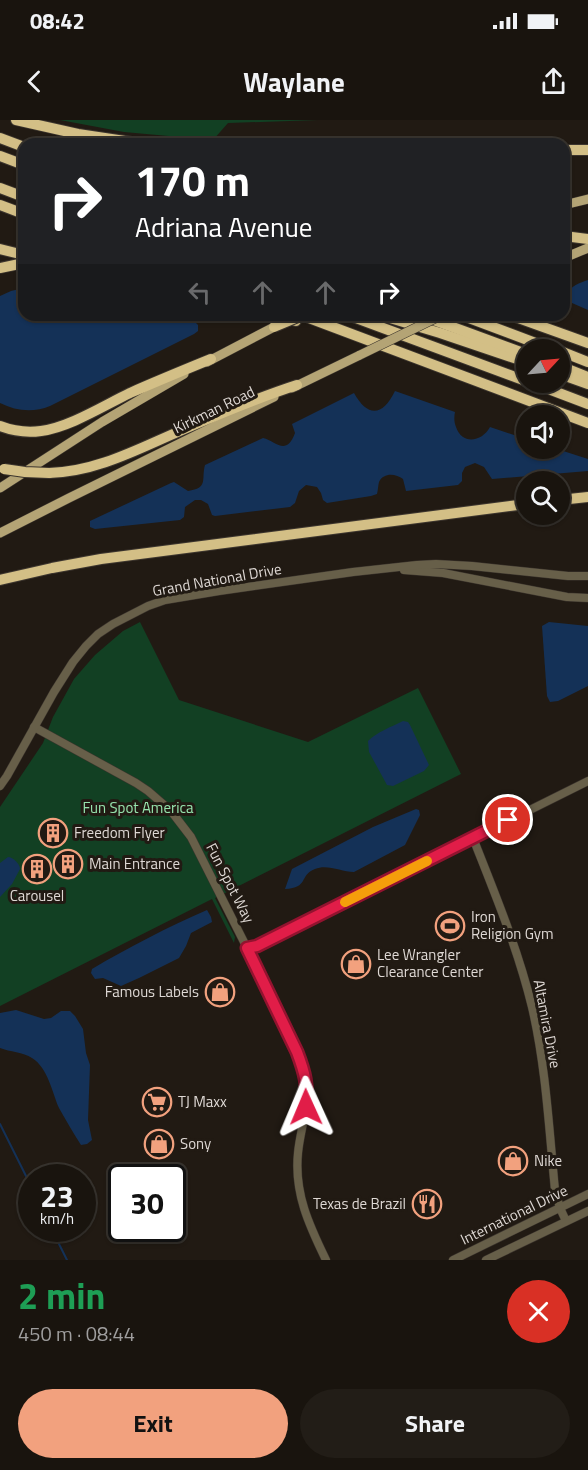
<!DOCTYPE html>
<meta charset="utf-8">
<style>
body{margin:0;font-family:"Titillium Web",sans-serif;background:#221d17;color:#f1f3f6;height:100vh;display:flex;flex-direction:column;font-size:22px;white-space:nowrap}
*{box-sizing:border-box;margin:0}
p{font-size:20px;color:#9f9e9e}
.icon{flex:none;width:33px;height:33px;fill:none;stroke:currentColor;stroke-width:2;stroke-linecap:round;stroke-linejoin:round}
.map{position:relative;height:1140px;overflow:hidden}
.side{display:flex;flex-direction:column;background:#19140e;flex:1}
.side>*{flex:none}
.banner{position:absolute;left:18px;top:18px;width:552px;height:183px;border-radius:18px;box-shadow:0 2px 4px #0004,0 0 0 2px #37332e;background:#202124;color:#fff;overflow:hidden}
.needle{width:39px;rotate:64deg}
.controls{position:absolute;left:516px;top:219px;display:grid;gap:12px}
.controls a{display:grid;place-items:center;width:54px;height:54px;border-radius:50%;background:#19140e;box-shadow:0 2px 4px #0004,0 0 0 2px #37332e;font-size:30px}
.speed{position:absolute;left:18px;top:1044px;display:flex;gap:12px;font-size:30px;font-weight:700;text-align:center}
.speed>*{display:grid;place-content:center;width:78px;height:78px;border-radius:50%;background:#19140e;box-shadow:0 2px 4px #0004,0 0 0 2px #37332e;line-height:1}
.speed small{font-size:15px;font-weight:400}
.speed .limit{border:3px solid #111;border-radius:9px;background:#fff;color:#111}
.pin{position:absolute;display:grid;place-items:center;width:51px;height:51px;color:#fff;margin:-26px;border:3px solid #fff;border-radius:50%;box-shadow:0 2px 6px #0007}
.me{position:absolute;width:66px;margin:-33px;rotate:359deg;stroke-linejoin:round;filter:drop-shadow(0 0 4px #0008)}
.turn{display:flex;align-items:center;gap:21px;height:126px;padding:0 18px;font-size:27px}
.turn .icon{width:78px;height:78px;stroke-width:2.5}
.turn b{display:block;font-size:42px;line-height:51px}
.lanes{display:flex;align-items:center;height:57px;padding:0 18px;background:#0003;justify-content:center;gap:30px;direction:ltr}
.lanes .off{opacity:.35}
.round{display:grid;place-items:center;flex:none;width:63px;height:63px;border-radius:32px;background:#221d17}
.overview{display:flex;align-items:center;justify-content:space-between;height:102px;padding:0 18px}
h1{font-size:36px;font-weight:700;line-height:45px;color:#1e9e55}
.cta{display:flex;gap:12px;margin-top:auto;padding:12px 18px}
.cta a{flex:1;height:69px;border-radius:36px;background:#f2a17e;color:#111;font-size:24px;font-weight:700;line-height:69px;text-align:center}
.cta a+a{background:#221d17;color:#f1f3f6}
.status{display:flex;justify-content:space-between;align-items:center;height:42px;padding:0 30px;background:#19140e;direction:ltr}
.status svg{height:16px;fill:currentColor}
header{display:flex;justify-content:space-between;align-items:center;height:78px;padding:0 18px;background:#19140e;font-size:27px;font-weight:700}
.map>svg:first-child{display:block}
</style>
<div class="status"><b>08:42</b><svg viewBox="0 0 49 12"><path d="M0 12V9h3v3zM5 12V6h3v6zM10 12V3h3v9zM15 12V0h3v12zM26 1h20v11H26zM47 4h2v5h-2z"/></svg></div>
<header><svg class="icon" aria-label="back" viewBox="0 0 24 24"><path d="M15 5l-7 7 7 7"/></svg>Waylane<svg class="icon" aria-label="share" viewBox="0 0 24 24"><path d="M12 15V3M7 8l5-5 5 5M5 13v7h14v-7"/></svg></header>
<div class="map">
<svg width="588" height="1140" viewBox="0 0 588 1140">
<rect width="100%" height="100%" fill="#211a13"/>
<g fill="#124023">
<polygon points="60,0 318,0 228,3 213,20 124,12"/>
<polygon points="140,502 179,580 308,622 418,568 461,654 215,778 235,817 234,823 212,779 0,886 0,687 43,623 53,597 74,559 95,535 123,511"/>
</g>
<g fill="#143157">
<path d="M 588,160 L 588,190 L 572,183 L 568,175 C 570,165 580,163 588,160 Z"/>
<path d="M 24,168 L 24,195 L 165,195 L 194,201 L 198,205 L 198,211 L 194,214 L 50,286 C 33,293 16,291 0,283 L 0,176 L 11,171 Z"/>
<path d="M 395,271 L 455,292 C 454,297 454,302 456,307 C 462,325 482,322 490,307 L 526,319 L 526,328 L 557,329 L 588,339 L 588,351 L 492,359 L 484,347 L 475,343 L 465,347 L 462,353 L 462,361 L 458,365 L 406,371 L 403,359 C 396,354 384,352 379,362 C 378,366 378,370 377,374 L 371,376 L 327,383 L 323,380 L 321,373 L 317,367 L 306,365 L 299,371 L 295,383 L 290,387 L 215,396 L 212,395 L 208,384 L 201,380 L 195,380 L 185,387 L 184,397 L 180,400 L 95,409 L 90,407 L 90,401 L 171,363 L 174,362 L 188,371 C 209,368 201,359 205,345 L 263,318 C 276,321 286,337 295,313 L 292,304 L 354,273 C 368,298 383,296 395,271 Z"/>
<polygon points="549,502 588,506 588,566 558,581 550,582 547,576 542,506"/>
<path d="M 403,601 L 408,602 L 410,605 L 429,645 L 424,651 L 393,666 L 387,665 L 369,632 L 368,621 C 377,612 391,607 403,601 Z"/>
<path d="M 416,689 L 419,690 L 420,695 L 405,725 L 354,752 C 341,752 328,744 315,749 C 299,755 309,768 285,769 L 292,749 L 373,707 Z"/>
<path d="M 8,737 C 13,737 20,744 20,749 L 12,764 L 0,777 L 0,743 Z"/>
<path d="M 207,790 L 211,797 L 212,802 L 191,813 L 186,826 L 179,838 L 139,858 L 121,866 L 103,858 L 95,859 L 91,853 L 92,849 C 129,827 168,807 207,790 Z"/>
<path d="M 16,890 L 44,899 L 51,898 L 61,891 L 70,891 L 75,896 L 83,909 L 86,933 L 90,945 L 88,1000 L 92,1020 L 87,1024 L 81,1025 C 73,1013 66,1000 59,988 C 52,972 48,948 32,938 C 23,932 10,932 0,928 L 0,893 Z"/>
</g>
<g fill="none" stroke-linecap="round" stroke-linejoin="round">
<g stroke="#143157" stroke-width="2">
<polyline points="0,1004 32,1068"/>
<polyline points="51,1108 67,1140"/>
</g>
<g stroke="#3c352e" stroke-width="9">
<g id="minor">
<polyline points="404,450 443,453 567,477 588,478"/>
<path d="M 34,607 L 136,663 L 148,671 L 171,691 L 191,717 L 247,828 L 297,932 C 302,944 307,956 307,968 C 308,990 300,1011 298,1033 C 294,1073 309,1105 326,1140"/>
<polyline points="0,666 7,656 54,572 73,542 86,526 98,514 113,504 148,486 165,480 219,471 353,452 417,445 436,444 472,446 568,456 588,456"/>
<path d="M 473,718 C 495,774 518,829 532,887 C 546,947 549,1009 555,1070 L 560,1088 L 566,1101"/>
<polyline points="247,828 257,826 588,661"/>
<polyline points="453,1140 588,1074"/>
<polyline points="486,1140 588,1091"/>
</g>
</g>
<g stroke="#3c352e" stroke-width="10">
<g id="major">
<polyline points="564,85 588,79"/>
<polyline points="564,138 588,128"/>
<polyline points="207,242 274,207"/>
<polyline points="292,268 360,235"/>
<polyline points="0,368 102,302 184,254"/>
<polyline points="0,413 69,378 274,277"/>
</g>
</g>
<g stroke="#3c352e" stroke-width="12">
<g id="highway">
<polyline points="16,0 78,14 145,24"/>
<polyline points="0,18 24,27"/>
<polyline points="564,30 588,30"/>
<polyline points="0,36 24,45"/>
<polyline points="0,68 24,77"/>
<polyline points="0,85 24,94"/>
<polyline points="564,116 588,119"/>
<polyline points="0,129 24,135"/>
<polyline points="0,148 24,143"/>
<polyline points="270,195 296,201"/>
<polyline points="301,195 588,303"/>
<polyline points="348,195 526,261"/>
<polyline points="380,195 440,213 526,242"/>
<polyline points="420,195 526,234"/>
<polyline points="461,195 554,230"/>
<polyline points="510,195 588,223"/>
<polyline points="560,231 588,242"/>
<polyline points="560,246 588,257"/>
<polyline points="560,254 588,264"/>
<polyline points="530,262 588,284"/>
<path d="M 0,306 C 13,311 27,313 41,311 C 70,307 103,286 130,273 C 157,261 184,250 211,239"/>
<path d="M 49,353 C 96,352 138,329 180,311 C 219,294 257,278 297,265"/>
<polyline points="560,380 588,377"/>
<polyline points="0,460 52,448 101,439 526,384"/>
</g>
</g>
<use href="#minor" stroke="#675f49" stroke-width="8"/>
<use href="#major" stroke="#b4a475" stroke-width="9"/>
<use href="#highway" stroke="#d3bf86" stroke-width="10"/>
<g stroke="#3c352e" stroke-width="10" stroke-linecap="butt">
<polyline id="major-bridge" points="360,235 442,195"/>
</g>
<g stroke="#3c352e" stroke-width="12" stroke-linecap="butt">
<g id="highway-bridge">
<polyline points="274,207 303,195"/>
<polyline points="4,349 25,352 49,353"/>
</g>
</g>
<use href="#major-bridge" stroke="#b4a475" stroke-width="9"/>
<use href="#highway-bridge" stroke="#d3bf86" stroke-width="10"/>
</g>
<g fill="none" stroke-linecap="round" stroke-linejoin="round">
<g stroke="#92132f" stroke-width="15">
<path id="route" d="M 306,987 C 308,965 305,953 297,932 L 247,828 L 257,826 L 508,700"/>
</g>
<use href="#route" stroke="#e11d48" stroke-width="10"/>
<polyline stroke="#f59e0b" stroke-width="10" points="345,782 427,741"/>
</g>
<defs>
<g id="building-ring" transform="scale(1.5)"><circle r="9.5" fill="#211a13" stroke="#f2a17e" stroke-width="1.5"/><path d="M-4-6H4V6H1V3H-1V6H-4ZM-2.5-4.3h1.7v1.8h-1.7ZM.8-4.3h1.7v1.8H.8ZM-2.5-1h1.7V.8h-1.7ZM.8-1h1.7V.8H.8Z" fill="#f2a17e"/></g>
<g id="stadium-ring" transform="scale(1.5)"><circle r="9.5" fill="#211a13" stroke="#f2a17e" stroke-width="1.5"/><path d="M0-5a6.5 5 0 1 0 0 10a6.5 5 0 1 0 0-10ZM-3.5-1.8h7v3.6h-7Z" fill="#f2a17e"/></g>
<g id="shop-ring" transform="scale(1.5)"><circle r="9.5" fill="#211a13" stroke="#f2a17e" stroke-width="1.5"/><path d="M-5-2.5h2.3a2.7 3.5 0 0 1 5.4 0H5L5.5 6h-11ZM-1.5-2.5h3a1.5 2.3 0 0 0-3 0Z" fill="#f2a17e"/></g>
<g id="supermarket-ring" transform="scale(1.5)"><circle r="9.5" fill="#211a13" stroke="#f2a17e" stroke-width="1.5"/><path d="M-6-5.5h2.5l.6 2H6L4.5 2H-2.5L-4.4-4H-6ZM-1.5 3.2a1.3 1.3 0 1 0 .1 0ZM3 3.2a1.3 1.3 0 1 0 .1 0Z" fill="#f2a17e"/></g>
<g id="restaurant-ring" transform="scale(1.5)"><circle r="9.5" fill="#211a13" stroke="#f2a17e" stroke-width="1.5"/><path d="M-5-6h1v4h1v-4h1v4h1v-4h1v5L-1.5 .5V6h-2V.5L-5-1ZM5-6V6H3V1.5H1.5Q1.5-4 5-6Z" fill="#f2a17e"/></g>
</defs>
<g fill-rule="evenodd">
<use href="#building-ring" x="53" y="713"/>
<use href="#building-ring" x="68" y="744"/>
<use href="#building-ring" x="37" y="749"/>
<use href="#stadium-ring" x="450" y="806"/>
<use href="#shop-ring" x="356" y="844"/>
<use href="#shop-ring" x="220" y="872"/>
<use href="#supermarket-ring" x="157" y="982"/>
<use href="#shop-ring" x="159" y="1024"/>
<use href="#shop-ring" x="513" y="1041"/>
<use href="#restaurant-ring" x="427" y="1084"/>
</g>
<g text-anchor="middle" stroke-width="6" stroke-linejoin="round" paint-order="stroke">
<g font-size="15" fill="#dfd9d5" stroke="#211a13">
<text transform="translate(214 290) rotate(-26)" y="5">Kirkman Road</text>
<text transform="translate(217 460) rotate(-10)" y="5">Grand National Drive</text>
<text transform="translate(230 763) rotate(63)" y="5">Fun Spot Way</text>
<text transform="translate(547 904) rotate(79)" y="5">Altamira Drive</text>
<text transform="translate(514 1095) rotate(-26)" y="5">International Drive</text>
</g>
<g font-size="15" fill="#96e3ad" stroke="#211a13">
<text x="138" y="693">Fun Spot America</text>
</g>
<g font-size="15" fill="#dfd9d5" stroke="#211a13" text-anchor="start">
<text x="74" y="718">Freedom Flyer</text>
<text x="89" y="749">Main Entrance</text>
<text x="37" y="781" text-anchor="middle">Carousel</text>
<text x="471" y="802">Iron<tspan x="471" dy="17">Religion Gym</tspan></text>
<text x="377" y="840">Lee Wrangler<tspan x="377" dy="17">Clearance Center</tspan></text>
<text x="199" y="877" text-anchor="end">Famous Labels</text>
<text x="178" y="987">TJ Maxx</text>
<text x="180" y="1029">Sony</text>
<text x="534" y="1046">Nike</text>
<text x="406" y="1089" text-anchor="end">Texas de Brazil</text>
</g>
</g>
</svg>
<div class="controls">
<a><svg class="needle" viewBox="-14 -14 28 28"><path d="M0-13l5 13h-10z" fill="#e53935"/><path d="M0 13l5-13h-10z" fill="#9f9e9e"/></svg></a>
<a><svg class="icon" aria-label="sound" viewBox="0 0 24 24"><path d="M4 9h4l5-4v14l-5-4H4zM17 9q2 3 0 6"/></svg></a>
<a><svg class="icon" aria-label="search" viewBox="0 0 24 24"><circle cx="10" cy="10" r="6"/><path d="M15 15l6 6"/></svg></a>
</div>
<div class="speed"><div>23<small>km/h</small></div><div class="limit">30</div></div>
<div class="pin" style="left:508px;top:700px;background:#d93025"><svg class="icon" aria-label="arrive" viewBox="0 0 24 24"><path d="M6 21V4h12l-3 4 3 4H6"/></svg></div>
<svg class="me" style="left:306px;top:987px" viewBox="-20 -20 40 40"><path d="M0-17L14 15 0 8-14 15z" fill="#e11d48" stroke="#fff" stroke-width="4"/></svg>
<div class="banner">
<div class="turn"><svg class="icon" aria-label="right" viewBox="0 0 24 24"><path d="M7 20v-9h11M14 6l5 5-5 5"/></svg><div><b>170 m</b>Adriana Avenue</div></div>
<div class="lanes"><svg class="icon off" aria-label="left" viewBox="0 0 24 24"><path d="M17 20v-9H6M10 6l-5 5 5 5"/></svg><svg class="icon off" aria-label="ahead" viewBox="0 0 24 24"><path d="M12 20V5M6 11l6-6 6 6"/></svg><svg class="icon off" aria-label="ahead" viewBox="0 0 24 24"><path d="M12 20V5M6 11l6-6 6 6"/></svg><svg class="icon" aria-label="right" viewBox="0 0 24 24"><path d="M7 20v-9h11M14 6l5 5-5 5"/></svg></div>
</div>
</div>
<section class="side">
<div class="overview"><div><h1>2 min</h1><p>450 m · 08:44</p></div><a class="round" style="background:#d93025;color:#fff"><svg class="icon" aria-label="close" viewBox="0 0 24 24"><path d="M6 6l12 12M18 6L6 18"/></svg></a></div>
<div class="cta"><a>Exit</a><a>Share</a></div>
</section>
